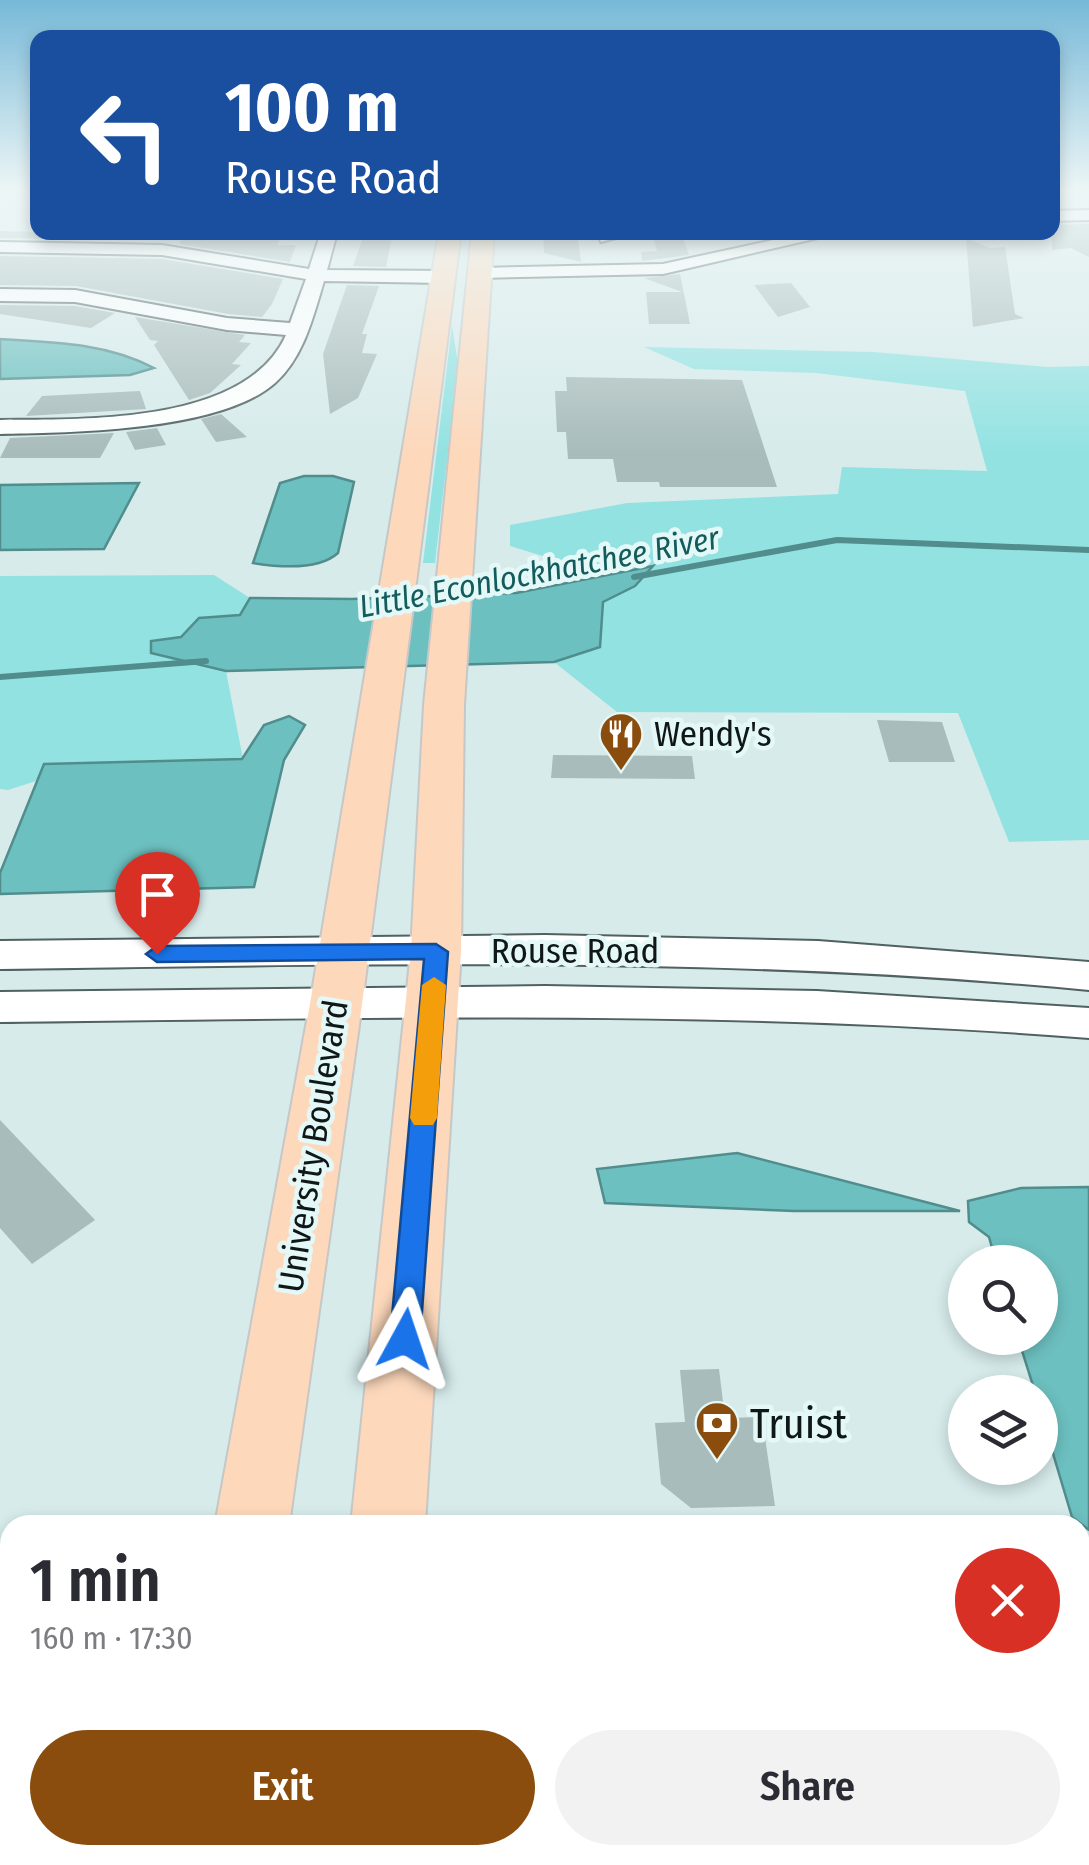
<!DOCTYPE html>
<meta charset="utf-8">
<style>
body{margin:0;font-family:"Fira Sans Condensed",sans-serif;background:#f2f2f3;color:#2b2b33;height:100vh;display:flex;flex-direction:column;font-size:38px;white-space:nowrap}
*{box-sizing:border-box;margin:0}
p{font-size:32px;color:#7c7c81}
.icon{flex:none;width:55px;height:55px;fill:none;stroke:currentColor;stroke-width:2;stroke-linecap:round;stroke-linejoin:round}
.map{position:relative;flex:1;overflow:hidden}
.details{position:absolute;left:0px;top:1515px;width:1090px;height:350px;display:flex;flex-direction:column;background:#fff;border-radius:30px 30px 0 0;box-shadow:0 5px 15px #0003}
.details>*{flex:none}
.hud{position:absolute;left:30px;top:30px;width:1030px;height:210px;border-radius:20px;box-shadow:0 5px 15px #0003;background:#1a4fa0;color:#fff;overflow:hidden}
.fabs{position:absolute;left:948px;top:1245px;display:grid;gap:20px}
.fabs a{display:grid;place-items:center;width:110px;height:110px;border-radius:50%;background:#fff;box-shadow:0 5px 15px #0003;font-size:50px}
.pin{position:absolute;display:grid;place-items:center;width:85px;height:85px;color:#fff;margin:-102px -42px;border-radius:50% 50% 50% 0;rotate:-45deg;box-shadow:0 0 10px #0007}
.pin .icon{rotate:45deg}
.me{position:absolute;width:110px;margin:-55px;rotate:5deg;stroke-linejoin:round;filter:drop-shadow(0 0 8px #0008)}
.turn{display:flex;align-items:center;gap:35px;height:210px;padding:0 30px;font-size:45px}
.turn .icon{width:130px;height:130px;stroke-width:2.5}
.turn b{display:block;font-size:70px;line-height:85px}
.round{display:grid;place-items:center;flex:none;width:105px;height:105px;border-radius:52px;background:#f2f2f3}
.summary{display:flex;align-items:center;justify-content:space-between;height:170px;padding:0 30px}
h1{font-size:60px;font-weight:600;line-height:75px}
.primary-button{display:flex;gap:20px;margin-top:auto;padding:20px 30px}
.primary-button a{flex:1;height:115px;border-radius:60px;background:#8a4d0d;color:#fff;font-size:40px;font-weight:600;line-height:115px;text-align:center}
.primary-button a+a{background:#f2f2f3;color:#2b2b33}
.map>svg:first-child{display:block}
</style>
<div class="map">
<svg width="1089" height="1865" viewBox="0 0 1089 1865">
<rect width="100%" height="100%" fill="#d7ebeb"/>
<g fill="#93e2e2">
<polygon points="452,326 458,364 435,563 423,563"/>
<polygon points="644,347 874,352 1048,367 1089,366 1089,840 1009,842 958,713 617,712 554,662 599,647 603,602 635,586 651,566 608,576 510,546 510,525 627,503 838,494 842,467 987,471 965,391 816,373 694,369"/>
<polygon points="214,575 250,598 240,615 199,618 181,637 151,641 151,653 226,671 243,759 44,764 36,781 8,790 0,789 0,576"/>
</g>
<g fill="#6dc0c0" stroke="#518d8d" stroke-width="2.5">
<path d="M 0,339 C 53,342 107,343 154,368 L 130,375 L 0,379 Z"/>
<path d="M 304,476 L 333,476 L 354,482 L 338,553 C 318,571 278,567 253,563 L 280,483 Z"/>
<polygon points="139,483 104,549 0,550 0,485"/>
<polygon points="653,566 635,586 603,602 600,647 554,662 226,671 151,653 151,641 181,637 199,618 240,615 250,598 352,599 516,593"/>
<polygon points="289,716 305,725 284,760 254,887 0,894 0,873 44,764 242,759 264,725"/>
<polygon points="737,1153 960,1211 794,1211 605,1203 597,1169"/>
<polygon points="1089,1187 1089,1530 1072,1517 1040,1410 1040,1392 1035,1392 1018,1338 1040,1338 1040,1262 996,1262 989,1237 969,1222 968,1201 1021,1188"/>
</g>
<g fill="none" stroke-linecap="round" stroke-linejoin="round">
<g stroke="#518d8d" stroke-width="6">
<polyline points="634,577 837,540 1089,550"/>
<polyline points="0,677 206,661"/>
</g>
</g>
<g fill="#a8bcbb">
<polygon points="1089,224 1089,257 1071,248 1052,250 1052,225"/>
<polygon points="0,231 38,232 127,232 121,240 0,238"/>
<polygon points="275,232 273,236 281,236 277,245 296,245 290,262 179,244 186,233"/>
<polygon points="365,232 393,232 386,267 353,266"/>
<polygon points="543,232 577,232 581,262 544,253"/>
<polygon points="652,233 681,233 689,255 642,261 641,252 657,251"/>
<polygon points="966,238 990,248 1005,247 1015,314 1024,318 973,327"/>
<polygon points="0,256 162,259 283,279 272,304 262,317 228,314 76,286 0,285"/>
<polygon points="680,274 690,324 649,324 646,292 682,292 644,278"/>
<polygon points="791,283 810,307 778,317 754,285"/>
<polygon points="347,285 379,286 362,334 367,334 362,353 377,354 358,398 330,414 323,354"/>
<polygon points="0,305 75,306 115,313 91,328 0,314"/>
<polygon points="135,317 245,335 239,342 251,343 232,364 241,365 210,393 189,400 154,345 158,341 150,340"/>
<polygon points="566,377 742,380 777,487 660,487 659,482 617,482 613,459 568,459 566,432 557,432 555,391 567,391"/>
<polygon points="140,391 146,409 26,416 42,396"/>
<polygon points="221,414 247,437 216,442 201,419"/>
<polygon points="157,428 166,445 135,450 126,432"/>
<polygon points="114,433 100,458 0,458 10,438"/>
<polygon points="877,720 942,722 955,762 889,762"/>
<polygon points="553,755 692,756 695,779 551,778"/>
<polygon points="0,1120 95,1220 32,1264 0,1228"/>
<polygon points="719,1369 725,1418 762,1417 775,1506 691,1508 661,1484 655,1423 685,1422 680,1370"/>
</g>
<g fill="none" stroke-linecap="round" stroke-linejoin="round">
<g stroke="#4f6160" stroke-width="4">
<g id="minor">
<polygon points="1089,210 1089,220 1052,221 1052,211"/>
<path d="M 321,232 L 337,233 L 327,270 L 444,271 L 453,277 L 444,283 L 324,281 C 313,317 304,357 275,383 C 221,431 71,433 0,434 L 0,420 C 84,419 246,425 286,335 L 227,330 L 75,302 L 0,301 L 0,289 L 75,290 L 227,318 L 290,323 L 306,279 L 162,255 L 0,252 L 0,242 L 162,245 L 309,269 Z"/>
<polygon points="597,232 614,232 616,238 601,242"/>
<polygon points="810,232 844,232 663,274 479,278 470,273 479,268 663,264"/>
<path d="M 545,935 L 818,941 L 1089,962 L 1089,990 C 726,955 364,964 0,969 L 0,941 Z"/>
<path d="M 545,986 L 817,991 L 1089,1008 L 1089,1038 C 726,1009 364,1018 0,1022 L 0,992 Z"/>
</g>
</g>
<g stroke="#c6c7c7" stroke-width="4">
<g id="major">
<polygon points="439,232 461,232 362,1004 289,1525 215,1525 310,1004"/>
<polygon points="472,232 494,232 464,705 461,951 425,1525 351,1525 411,951 424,705"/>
<polygon points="156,1855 244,1855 243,1865 155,1865"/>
<polygon points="315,1855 403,1855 402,1865 314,1865"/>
</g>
</g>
<use href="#minor" fill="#fff" fill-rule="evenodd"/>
<use href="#major" fill="#fdd8bb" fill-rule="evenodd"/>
</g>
<linearGradient id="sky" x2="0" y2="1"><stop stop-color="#77b9d8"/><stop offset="0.42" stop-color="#edf6f6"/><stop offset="1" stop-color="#edf6f6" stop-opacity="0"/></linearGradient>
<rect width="1089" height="453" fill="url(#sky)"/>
<polygon fill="#1a73e8" stroke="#114b97" stroke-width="2.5" points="436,944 448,952 420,1339 416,1348 405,1352 394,1348 390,1339 424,959 157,962 146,954 157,946"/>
<polygon fill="#f59e0b" points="434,977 446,985 437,1118 433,1125 414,1125 410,1118 422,985"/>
<defs>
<g id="restaurant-pin" transform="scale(2.25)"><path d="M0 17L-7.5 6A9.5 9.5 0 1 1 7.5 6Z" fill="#8a4d0d" stroke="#e4f8f8"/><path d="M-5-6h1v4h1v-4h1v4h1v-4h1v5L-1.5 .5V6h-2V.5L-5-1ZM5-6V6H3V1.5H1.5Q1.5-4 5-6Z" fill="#fff"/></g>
<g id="bank-pin" transform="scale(2.25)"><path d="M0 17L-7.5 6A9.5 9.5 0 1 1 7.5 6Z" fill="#8a4d0d" stroke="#e4f8f8"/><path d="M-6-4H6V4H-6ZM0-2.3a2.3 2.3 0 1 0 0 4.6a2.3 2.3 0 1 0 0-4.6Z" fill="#fff"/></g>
</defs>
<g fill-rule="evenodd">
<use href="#restaurant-pin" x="621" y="734"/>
<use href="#bank-pin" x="717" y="1423"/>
</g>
<g text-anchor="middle" stroke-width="9" stroke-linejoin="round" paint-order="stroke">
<g font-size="32" font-style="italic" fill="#145b5c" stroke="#e4f8f8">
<text transform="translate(539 572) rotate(-11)" y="11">Little Econlockhatchee River</text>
</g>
<g font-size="35" fill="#101717" stroke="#e4f8f8" text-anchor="start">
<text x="654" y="746">Wendy's</text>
</g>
<g font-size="35" fill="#101717" stroke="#e4f8f8">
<text x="575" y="963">Rouse Road</text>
<text transform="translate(313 1146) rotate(-81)" y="12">University Boulevard</text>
</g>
<g font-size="42" fill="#101717" stroke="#e4f8f8" text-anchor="start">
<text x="750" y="1438">Truist</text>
</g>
</g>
</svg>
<div class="fabs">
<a><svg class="icon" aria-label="search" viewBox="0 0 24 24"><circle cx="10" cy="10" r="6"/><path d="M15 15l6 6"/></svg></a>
<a><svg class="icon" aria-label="layers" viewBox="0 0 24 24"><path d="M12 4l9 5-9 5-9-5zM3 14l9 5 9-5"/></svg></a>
</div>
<div class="pin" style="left:157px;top:954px;background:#d93025"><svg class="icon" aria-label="arrive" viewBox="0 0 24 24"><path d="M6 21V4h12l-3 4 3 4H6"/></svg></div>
<svg class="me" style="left:405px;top:1339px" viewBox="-20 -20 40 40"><path d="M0-17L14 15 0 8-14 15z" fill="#1a73e8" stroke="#fff" stroke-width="4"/></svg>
<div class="hud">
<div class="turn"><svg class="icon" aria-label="left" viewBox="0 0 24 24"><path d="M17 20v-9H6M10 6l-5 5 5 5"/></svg><div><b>100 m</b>Rouse Road</div></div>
</div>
<section class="details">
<div class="summary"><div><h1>1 min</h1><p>160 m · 17:30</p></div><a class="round" style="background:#d93025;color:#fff"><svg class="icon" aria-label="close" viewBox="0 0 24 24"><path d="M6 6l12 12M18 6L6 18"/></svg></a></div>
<div class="primary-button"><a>Exit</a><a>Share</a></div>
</section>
</div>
